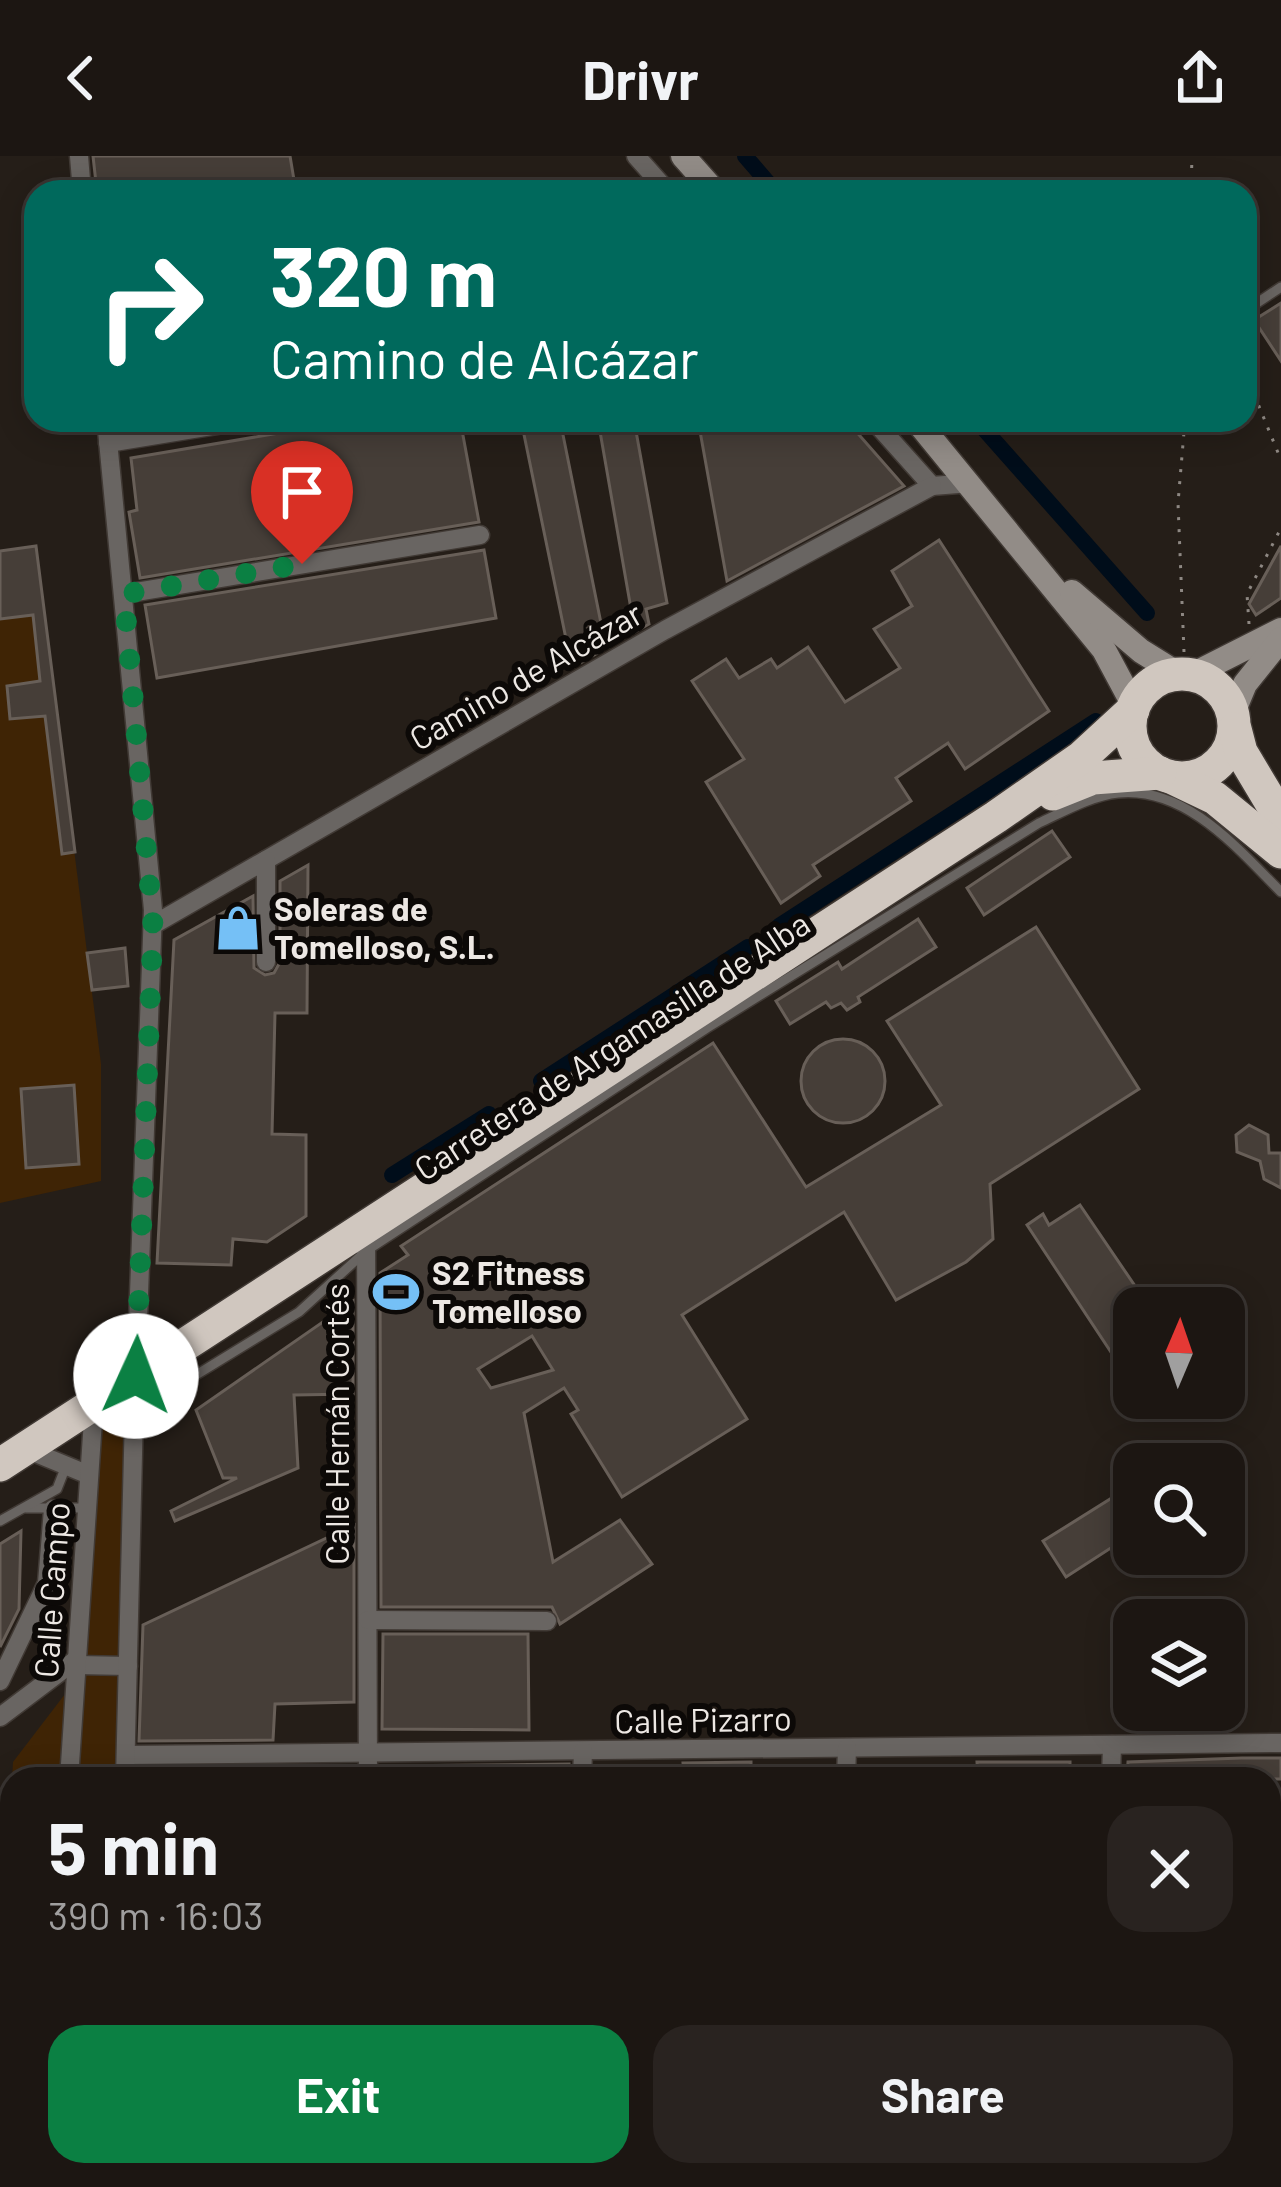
<!DOCTYPE html>
<meta charset="utf-8">
<style>
body{margin:0;font-family:Barlow,sans-serif;background:#292320;color:#f1f3f6;height:100vh;display:flex;flex-direction:column;font-size:45px;white-space:nowrap}
*{box-sizing:border-box;margin:0}
p{font-size:39px;color:#a09f9f}
.icon{flex:none;width:66px;height:66px;fill:none;stroke:currentColor;stroke-width:2;stroke-linecap:round;stroke-linejoin:round}
.map{position:relative;flex:1;overflow:hidden}
.panel{position:absolute;left:0px;top:1611px;width:1281px;height:420px;display:flex;flex-direction:column;background:#1c1612;border-radius:36px 36px 0 0;box-shadow:0 6px 30px #0003,0 0 0 3px #3a3532}
.panel>*{flex:none}
.top-card{position:absolute;left:24px;top:24px;width:1233px;height:252px;border-radius:36px;box-shadow:0 6px 30px #0003,0 0 0 3px #3a3532;background:#00695c;color:#fff;overflow:hidden}
.needle{width:78px;rotate:2deg}
.buttons{position:absolute;left:1113px;top:1131px;display:grid;gap:24px}
.buttons a{display:grid;place-items:center;width:132px;height:132px;border-radius:24px;background:#1c1612;box-shadow:0 6px 30px #0003,0 0 0 3px #3a3532;font-size:60px}
.pin{position:absolute;display:grid;place-items:center;width:102px;height:102px;color:#fff;margin:-123px -51px;border-radius:50% 50% 50% 0;rotate:-45deg;box-shadow:0 0 12px #0007}
.pin .icon{rotate:45deg}
.me{position:absolute;width:132px;margin:-66px;rotate:2deg;stroke-linejoin:round;filter:drop-shadow(0 0 9px #0008)}
.turn{display:flex;align-items:center;gap:42px;height:252px;padding:0 48px;font-size:54px}
.turn .icon{width:156px;height:156px;stroke-width:2.5}
.turn b{display:block;font-size:84px;line-height:102px}
.round{display:grid;place-items:center;flex:none;width:126px;height:126px;border-radius:36px;background:#292320}
.headline{display:flex;align-items:center;justify-content:space-between;height:204px;padding:0 48px}
h1{font-size:72px;font-weight:700;line-height:90px}
.button{display:flex;gap:24px;margin-top:auto;padding:24px 48px}
.button a{flex:1;height:138px;border-radius:36px;background:#0b8043;color:#fff;font-size:48px;font-weight:700;line-height:138px;text-align:center}
.button a+a{background:#292320;color:#f1f3f6}
header{display:flex;justify-content:space-between;align-items:center;height:156px;padding:0 48px;background:#1c1612;font-size:54px;font-weight:700}
.map>svg:first-child{display:block}
</style>
<header><svg class="icon" aria-label="back" viewBox="0 0 24 24"><path d="M15 5l-7 7 7 7"/></svg>Drivr<svg class="icon" aria-label="share" viewBox="0 0 24 24"><path d="M12 15V3M7 8l5-5 5 5M5 13v7h14v-7"/></svg></header>
<div class="map">
<svg width="1281" height="2031" viewBox="0 0 1281 2031">
<rect width="100%" height="100%" fill="#251e18"/>
<g fill="#3f2405">
<polygon points="36,390 101,908 101,1025 0,1047 0,395"/>
<polygon points="136,1220 125,1623 12,1623 13,1606 75,1525 94,1249"/>
<polygon points="12,1636 12,2019 99,2019 99,2031 0,2031"/>
</g>
<g fill="none" stroke-linecap="round" stroke-linejoin="round">
<g stroke="#000d1a" stroke-width="16">
<polyline points="745,0 776,36"/>
<polyline points="976,264 1147,457"/>
<polyline points="779,770 1096,565"/>
<polyline points="541,925 748,791"/>
<polyline points="392,1019 489,958"/>
</g>
</g>
<g fill="#463e38" stroke="#685f58" stroke-width="3" fill-rule="evenodd">
<polygon points="93,0 290,0 296,36 97,36"/>
<polygon points="1281,147 1281,205 1254,164"/>
<polygon points="356,264 472,264 462,274 479,366 140,422 129,356 137,354 131,302"/>
<polygon points="521,264 560,264 606,492 572,512"/>
<polygon points="598,264 634,264 667,447 646,453 649,468 635,476"/>
<polygon points="698,264 846,264 904,330 727,425"/>
<polygon points="939,384 1049,555 965,613 948,587 896,622 911,645 813,709 820,720 781,747 706,626 744,603 692,525 726,503 739,522 771,503 777,512 808,491 845,546 900,512 874,473 912,450 892,415"/>
<polygon points="36,390 75,696 62,698 45,560 10,563 7,530 40,525 33,459 0,463 0,395"/>
<polygon points="1281,390 1281,442 1256,459 1249,448"/>
<polygon points="484,394 496,462 157,522 145,449"/>
<polygon points="1052,675 1070,701 984,759 967,732"/>
<polygon points="308,709 307,857 275,857 272,978 306,979 306,1060 267,1086 233,1083 231,1109 157,1107 174,784 253,740 254,812 265,819 274,817 280,806 280,725"/>
<polygon points="918,763 936,791 858,841 860,846 847,854 841,847 831,852 826,846 790,868 776,845 838,806 842,813"/>
<path d="M 1036,771 L 1139,933 L 990,1028 L 993,1083 L 966,1106 L 896,1144 L 844,1056 L 682,1159 L 747,1263 L 622,1341 L 571,1258 L 578,1254 L 564,1232 L 524,1257 L 553,1406 L 620,1364 L 652,1408 L 560,1468 L 552,1451 L 381,1451 L 380,1117 L 408,1099 L 401,1090 L 713,887 L 806,1031 L 941,949 L 887,865 ZM 532,1180 L 553,1214 L 491,1232 L 478,1213 Z"/>
<polygon points="125,792 128,830 92,834 87,797"/>
<circle cx="843" cy="925" r="42"/>
<polygon points="74,929 79,1008 26,1012 21,933"/>
<polygon points="1249,969 1268,979 1269,997 1281,997 1281,1032 1264,1023 1260,1005 1237,996 1236,979"/>
<polygon points="1080,1049 1150,1152 1134,1152 1134,1231 1027,1069 1043,1058 1049,1069"/>
<polygon points="353,1145 353,1238 294,1239 298,1312 175,1365 171,1355 237,1322 223,1322 196,1254"/>
<polygon points="1115,1340 1134,1377 1066,1421 1043,1385"/>
<polygon points="354,1369 354,1546 275,1548 273,1584 139,1585 143,1469"/>
<polygon points="21,1375 19,1453 0,1491 0,1388"/>
<polygon points="383,1478 528,1478 529,1574 382,1573"/>
<polygon points="1242,1602 1281,1602 1281,1623 1127,1623 1128,1606"/>
<polygon points="751,1606 751,1623 684,1623 683,1607"/>
<polygon points="977,1606 1070,1606 1070,1623 978,1623"/>
<polygon points="569,1608 569,1623 381,1623 381,1610"/>
<polygon points="139,1612 211,1612 210,1623 139,1623"/>
</g>
<g fill="none" stroke-linecap="round" stroke-linejoin="round">
<g stroke="#413a35" stroke-width="12">
<g id="lane">
<polyline points="1245,155 1281,131"/>
<path d="M 134,1257 L 299,1156 L 366,1095 L 707,872 L 1039,667 C 1063,656 1091,640 1118,637 C 1186,630 1238,693 1281,736"/>
<polyline points="26,1352 87,1352"/>
<polyline points="0,1365 57,1333 66,1310"/>
</g>
</g>
<g stroke="#413a35" stroke-width="21">
<g id="street">
<polyline points="79,0 82,36"/>
<polyline points="636,0 668,36"/>
<polyline points="106,264 153,754 136,1220"/>
<polyline points="873,264 932,330 971,327"/>
<polyline points="108,287 248,264"/>
<polyline points="124,438 480,379"/>
<polyline points="153,769 665,474 932,330"/>
<polyline points="266,806 266,704"/>
<polyline points="366,1071 368,1623"/>
<polyline points="26,1293 89,1319"/>
<polyline points="368,1464 547,1465"/>
<polyline points="77,1509 128,1510"/>
<polyline points="0,1525 47,1427 53,1353"/>
<polyline points="0,1561 77,1503"/>
<polyline points="126,1599 1281,1587"/>
<polyline points="69,1623 94,1249"/>
<polyline points="125,1623 134,1257"/>
<polyline points="582,1623 583,1595"/>
<polyline points="846,1623 847,1592"/>
<polyline points="1111,1623 1112,1589"/>
<polyline points="370,2019 370,2031"/>
<polyline points="578,2019 579,2031"/>
<polyline points="40,2031 41,2019"/>
<polyline points="99,2031 99,2019"/>
<polyline points="841,2031 841,2019"/>
<polyline points="1086,2031 1087,2019"/>
</g>
</g>
<g stroke="#413a35" stroke-width="27">
<g id="secondary">
<polyline points="683,0 715,36"/>
<polyline points="916,264 1104,494 1134,550"/>
<polyline points="1072,436 1141,495 1178,518"/>
<polyline points="1192,519 1281,474"/>
<polyline points="1233,557 1245,528 1281,483"/>
</g>
</g>
<g stroke="#413a35" stroke-width="36">
<g id="highway">
<circle cx="1182" cy="570" r="52"/>
<polyline points="1235,573 1241,596 1281,663"/>
<polyline points="1171,621 1215,642 1281,696"/>
<polyline points="1053,638 1093,622 1160,617"/>
<polyline points="0,1309 996,661 1082,601 1133,554"/>
</g>
</g>
<g stroke="#8e8883" stroke-width="3" stroke-dasharray="3 9" stroke-linecap="butt">
<polyline points="1191,36 1192,0"/>
<polyline points="1245,216 1281,304"/>
<polyline points="1249,468 1247,438 1281,372"/>
<polyline points="1184,496 1178,347 1185,264"/>
</g>
<use href="#lane" stroke="#696562" stroke-width="9"/>
<use href="#street" stroke="#696562" stroke-width="18"/>
<use href="#secondary" stroke="#928c87" stroke-width="24"/>
<use href="#highway" stroke="#d0c7bf" stroke-width="33"/>
</g>
<g fill="none" stroke-linecap="round" stroke-linejoin="round">
<polyline stroke="#0b8043" stroke-width="21" stroke-dasharray="0 37.8" points="136,1220 153,769 124,438 302,408"/>
</g>
<defs>
<g id="shop-bare" transform="scale(3.6)"><path d="M-5-2.5h2.3a2.7 3.5 0 0 1 5.4 0H5L5.5 6h-11ZM-1.5-2.5h3a1.5 2.3 0 0 0-3 0Z" fill="#75c0f6" stroke="#0c0907" stroke-width="2.5" paint-order="stroke"/></g>
<g id="stadium-bare" transform="scale(3.6)"><path d="M0-5a6.5 5 0 1 0 0 10a6.5 5 0 1 0 0-10ZM-3.5-1.8h7v3.6h-7Z" fill="#75c0f6" stroke="#0c0907" stroke-width="2.5" paint-order="stroke"/></g>
</defs>
<g fill-rule="evenodd">
<use href="#shop-bare" x="238" y="772"/>
<use href="#stadium-bare" x="396" y="1136"/>
</g>
<g text-anchor="middle" stroke-width="12" stroke-linejoin="round" paint-order="stroke">
<g font-size="33" fill="#ede8e4" stroke="#0c0907">
<text transform="translate(526 520) rotate(-30)" y="12">Camino de Alcázar</text>
<text transform="translate(612 890) rotate(-33)" y="12">Carretera de Argamasilla de Alba</text>
<text transform="translate(337 1268) rotate(-90)" y="12">Calle Hernán Cortés</text>
<text transform="translate(52 1434) rotate(-86)" y="12">Calle Campo</text>
<text transform="translate(703 1564) rotate(-1)" y="12">Calle Pizarro</text>
</g>
<g font-size="33" font-weight="bold" fill="#ede8e4" stroke="#0c0907" text-anchor="start">
<text x="274" y="765">Soleras de<tspan x="274" dy="38">Tomelloso, S.L.</tspan></text>
<text x="432" y="1129">S2 Fitness<tspan x="432" dy="38">Tomelloso</tspan></text>
</g>
</g>
</svg>
<div class="buttons">
<a><svg class="needle" viewBox="-14 -14 28 28"><path d="M0-13l5 13h-10z" fill="#e53935"/><path d="M0 13l5-13h-10z" fill="#a09f9f"/></svg></a>
<a><svg class="icon" aria-label="search" viewBox="0 0 24 24"><circle cx="10" cy="10" r="6"/><path d="M15 15l6 6"/></svg></a>
<a><svg class="icon" aria-label="layers" viewBox="0 0 24 24"><path d="M12 4l9 5-9 5-9-5zM3 14l9 5 9-5"/></svg></a>
</div>
<div class="pin" style="left:302px;top:408px;background:#d93025"><svg class="icon" aria-label="arrive" viewBox="0 0 24 24"><path d="M6 21V4h12l-3 4 3 4H6"/></svg></div>
<svg class="me" style="left:136px;top:1220px" viewBox="-20 -20 40 40"><circle r="19" fill="#fff"/><path d="M0-13L10 11 0 6-10 11z" fill="#0b8043"/></svg>
<div class="top-card">
<div class="turn"><svg class="icon" aria-label="right" viewBox="0 0 24 24"><path d="M7 20v-9h11M14 6l5 5-5 5"/></svg><div><b>320 m</b>Camino de Alcázar</div></div>
</div>
<section class="panel">
<div class="headline"><div><h1>5 min</h1><p>390 m · 16:03</p></div><a class="round"><svg class="icon" aria-label="close" viewBox="0 0 24 24"><path d="M6 6l12 12M18 6L6 18"/></svg></a></div>
<div class="button"><a>Exit</a><a>Share</a></div>
</section>
</div>
